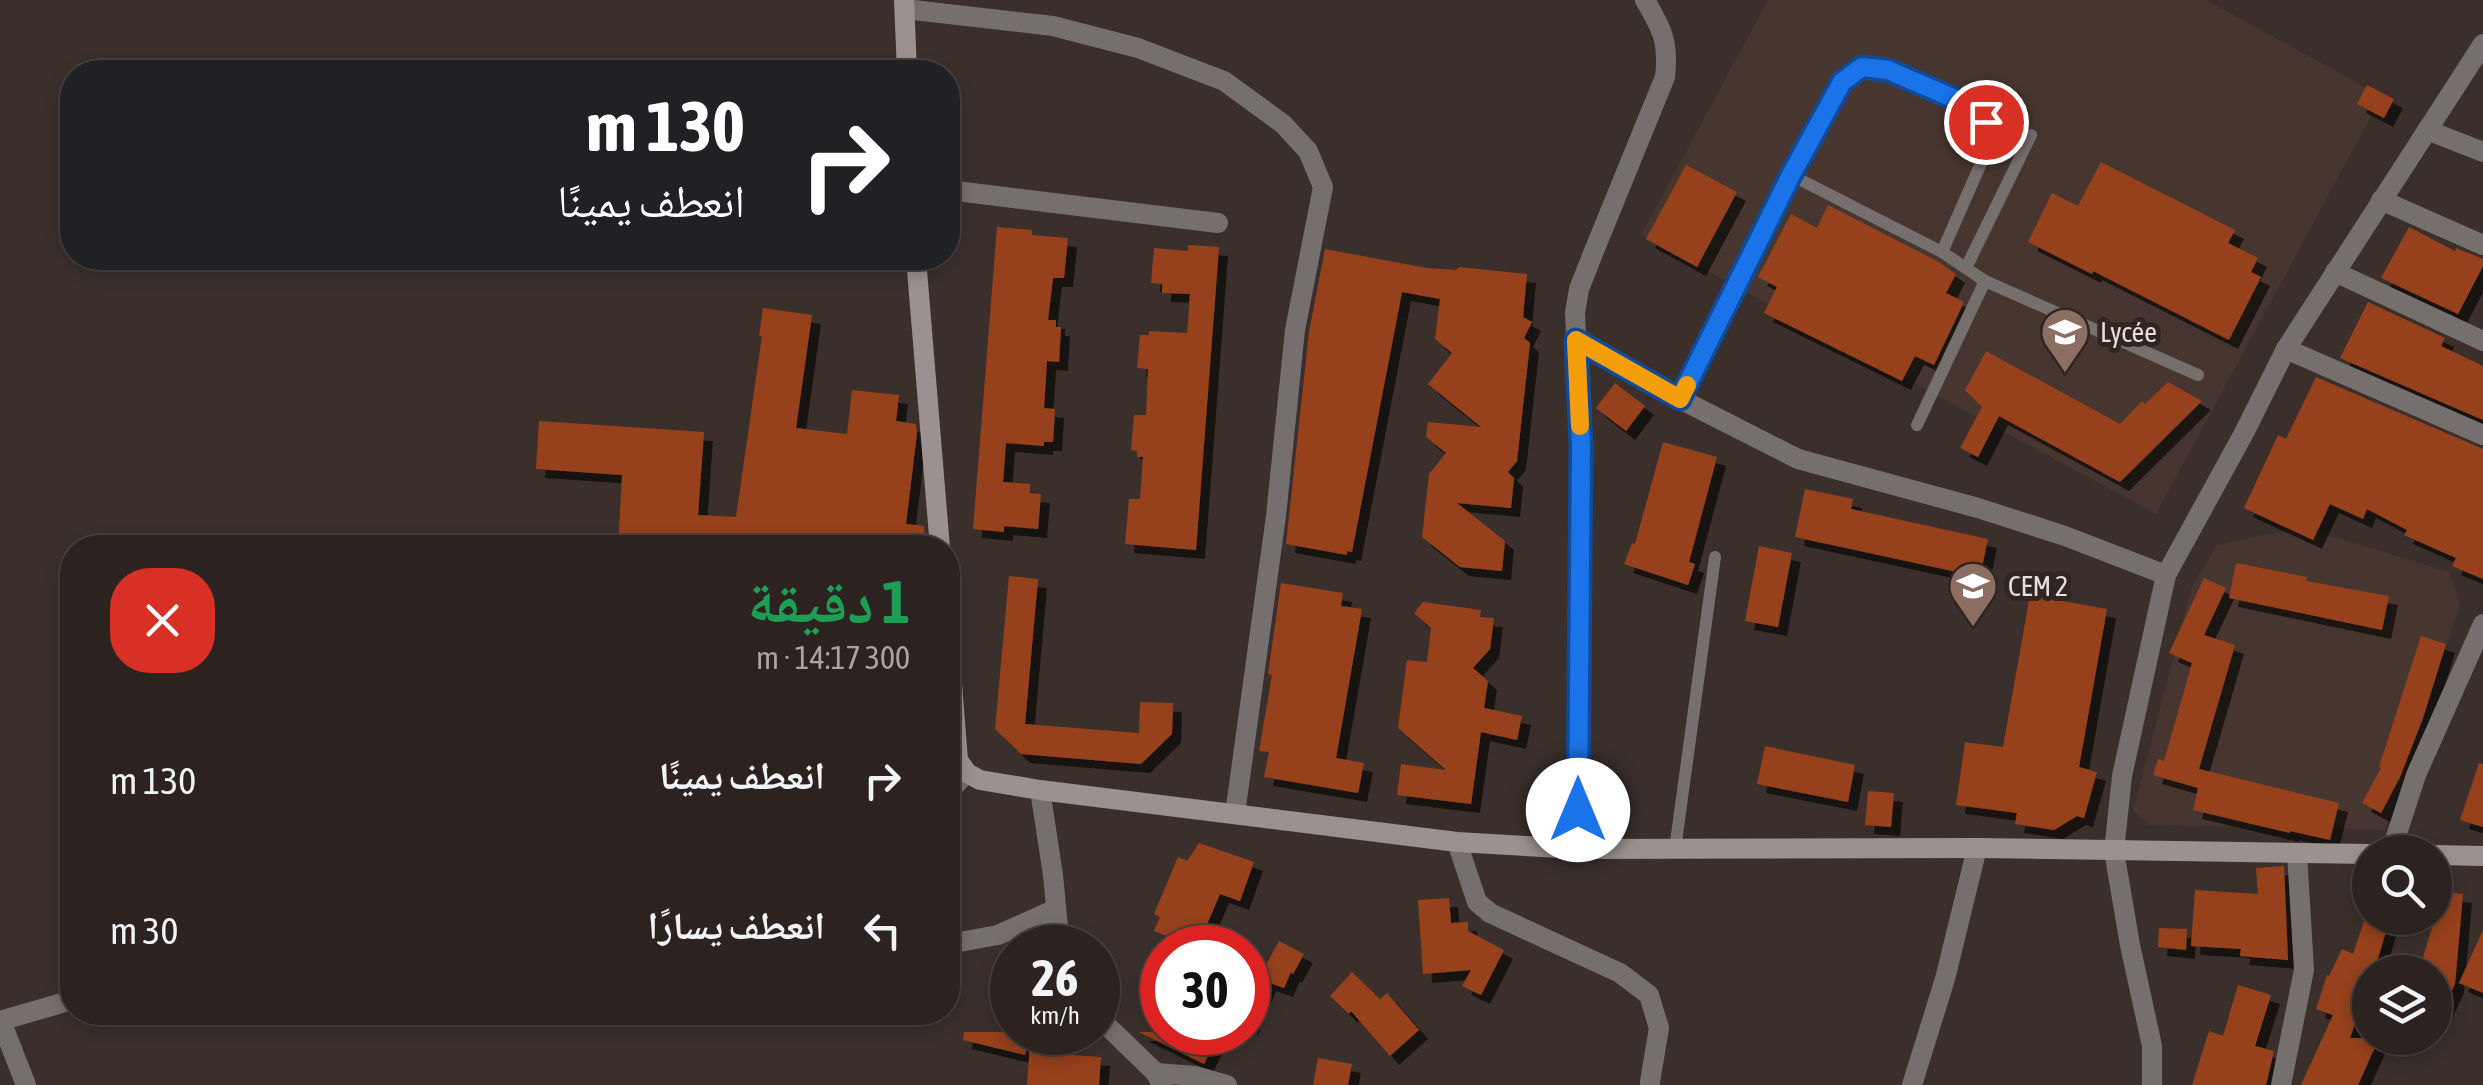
<!DOCTYPE html>
<html lang="ar">
<meta charset="utf-8">
<style>
body{margin:0;font-family:"Asap Condensed","Noto Naskh Arabic",sans-serif;background:#342b29;color:#f1f3f6;direction:rtl;height:100vh;display:flex;flex-direction:column;font-size:38px;white-space:nowrap}
*{box-sizing:border-box;margin:0}
p{font-size:32px;color:#a6a4a5}
.icon{flex:none;width:55px;height:55px;fill:none;stroke:currentColor;stroke-width:2;stroke-linecap:round;stroke-linejoin:round}
.map{position:relative;flex:1;overflow:hidden;direction:ltr}
.side{position:absolute;left:60px;top:535px;width:900px;height:490px;display:flex;flex-direction:column;background:#2c2320;border-radius:40px;box-shadow:0 5px 15px #0003,0 0 0 2px #48403e;direction:rtl}
.side>*{flex:none}
.guide{position:absolute;left:60px;top:60px;width:900px;height:210px;border-radius:40px;box-shadow:0 5px 15px #0003,0 0 0 2px #48403e;direction:rtl;background:#202124;color:#fff;overflow:hidden}
.fabs{position:absolute;left:2352px;top:835px;display:grid;gap:20px}
.fabs a{display:grid;place-items:center;width:100px;height:100px;border-radius:50%;background:#2c2320;box-shadow:0 5px 15px #0003,0 0 0 2px #48403e;font-size:50px}
.speed{position:absolute;left:990px;top:925px;display:flex;gap:20px;font-size:50px;font-weight:700;text-align:center}
.speed>*{display:grid;place-content:center;width:130px;height:130px;border-radius:50%;background:#2c2320;box-shadow:0 5px 15px #0003,0 0 0 2px #48403e;line-height:1}
.speed small{font-size:25px;font-weight:400}
.speed .limit{border:15px solid #d22;background:#fff;color:#111}
.pin{position:absolute;display:grid;place-items:center;width:85px;height:85px;color:#fff;margin:-42px;border:5px solid #fff;border-radius:50%;box-shadow:0 2px 10px #0007}
.me{position:absolute;width:110px;margin:-55px;rotate:0deg;stroke-linejoin:round;filter:drop-shadow(0 0 8px #0008)}
.turn{display:flex;align-items:center;gap:35px;height:210px;padding:0 50px;font-size:45px}
.turn .icon{width:130px;height:130px;stroke-width:2.5}
.turn b{display:block;font-size:70px;line-height:85px}
.round{display:grid;place-items:center;flex:none;width:105px;height:105px;border-radius:40px;background:#342b29}
.head{display:flex;align-items:center;justify-content:space-between;height:170px;padding:0 50px}
h1{font-size:60px;font-weight:700;line-height:75px;color:#1e9e55}
ul{padding:0;list-style:none}
li{display:flex;align-items:center;gap:30px;height:150px;padding:0 50px}
li div{flex:1}
li b{display:block;font-size:38px}
li em{font-style:normal}
.map>svg:first-child{display:block}
</style>
<div class="map">
<svg width="2483" height="1085" viewBox="0 0 2483 1085">
<defs>
<filter id="shadow"><feDropShadow dx="9" dy="9" stdDeviation="0" flood-color="#0009"/></filter>
</defs>
<rect width="100%" height="100%" fill="#3a2f2b"/>
<g fill="#47362f">
<polygon points="1768,0 2206,0 2382,96 2156,514 1641,235"/>
<polygon points="2301,527 2449,572 2460,605 2385,830 2149,825 2133,811 2192,586 2217,545"/>
</g>
<g fill="#96411c" filter="url(#shadow)">
<polygon points="2367,85 2394,99 2384,118 2357,104"/>
<polygon points="2101,162 2235,230 2228,243 2258,258 2251,272 2261,277 2229,340 2093,271 2092,274 2028,242 2052,193 2078,206"/>
<polygon points="1686,165 1737,192 1697,267 1646,239"/>
<polygon points="1828,205 1937,261 1956,274 1946,293 1964,302 1934,365 1915,356 1902,381 1764,313 1777,287 1758,277 1791,214 1817,228"/>
<polygon points="997,227 1032,230 1032,235 1068,238 1064,278 1053,278 1048,320 1056,320 1056,327 1061,327 1059,362 1047,361 1044,408 1055,409 1053,442 1044,442 1044,446 1006,443 1003,482 1030,484 1030,493 1041,494 1038,529 1004,526 1004,532 973,529"/>
<polygon points="2409,227 2455,251 2456,248 2483,259 2483,266 2458,314 2381,278"/>
<polygon points="1188,245 1219,247 1196,550 1125,544 1129,499 1140,499 1143,457 1137,457 1137,451 1131,450 1134,415 1146,415 1148,369 1137,368 1140,335 1149,335 1149,331 1187,333 1190,294 1162,293 1162,284 1151,283 1154,248 1188,251"/>
<polygon points="1325,249 1427,268 1456,270 1459,267 1527,274 1523,317 1532,322 1524,338 1530,343 1517,461 1508,472 1514,478 1511,508 1457,503 1505,541 1502,571 1460,567 1422,537 1429,474 1446,453 1426,437 1428,422 1481,427 1428,384 1452,353 1435,339 1440,299 1402,292 1352,552 1347,551 1347,555 1286,544 1309,332"/>
<polygon points="2368,302 2445,338 2441,346 2483,366 2483,420 2340,358"/>
<polygon points="763,308 812,315 796,428 847,434 852,390 899,395 896,421 916,424 917,433 906,524 924,526 925,548 837,548 786,540 785,548 618,548 622,475 536,469 539,421 704,432 698,515 736,517 762,336 759,336"/>
<polygon points="1986,351 2120,424 2142,401 2145,404 2168,382 2202,401 2120,482 1999,416 1978,457 1960,448 1982,407 1965,390"/>
<polygon points="2316,377 2483,449 2483,579 2452,566 2456,558 2404,535 2407,530 2367,509 2363,519 2330,504 2313,540 2244,508 2278,435 2286,439"/>
<polygon points="1615,383 1645,406 1626,431 1596,408"/>
<polygon points="1663,442 1717,457 1689,562 1695,564 1688,585 1624,564 1632,543 1635,544"/>
<polygon points="1805,489 1853,499 1851,509 1988,539 1980,577 1795,537"/>
<polygon points="1759,546 1792,553 1778,627 1745,621"/>
<polygon points="2236,563 2307,577 2306,581 2389,596 2382,630 2229,598"/>
<polygon points="1009,576 1038,579 1025,724 1139,733 1140,702 1173,703 1172,734 1141,764 1021,754 995,729"/>
<polygon points="2204,578 2226,588 2204,635 2235,645 2199,769 2339,803 2330,840 2290,831 2290,833 2193,810 2198,788 2153,775 2158,759 2164,761 2192,663 2169,653"/>
<polygon points="1281,583 1343,593 1341,606 1362,609 1336,758 1364,763 1358,793 1264,777 1269,752 1259,751 1272,675 1268,674"/>
<polygon points="2030,595 2107,609 2079,767 2097,772 2084,818 2077,816 2054,830 2015,824 2017,813 1956,805 1965,742 2003,747"/>
<polygon points="1423,602 1481,610 1480,617 1494,618 1490,649 1473,668 1488,681 1484,708 1522,716 1517,740 1481,732 1471,804 1397,795 1401,764 1446,770 1398,728 1407,660 1427,662 1431,628 1414,613"/>
<polygon points="2421,636 2446,644 2423,718 2400,777 2381,813 2362,803 2381,768 2379,767"/>
<polygon points="1765,746 1855,765 1848,802 1757,784"/>
<polygon points="2479,763 2483,764 2483,827 2460,820"/>
<polygon points="1868,791 1894,793 1891,827 1865,825"/>
<polygon points="1199,843 1254,862 1240,901 1220,894 1197,948 1176,948 1179,941 1154,931 1160,917 1154,914 1178,857 1187,861"/>
<polygon points="2284,866 2288,960 2240,956 2241,949 2191,946 2195,890 2258,894 2256,868"/>
<polygon points="2435,891 2463,894 2455,984 2435,1027 2435,971 2420,967 2435,918"/>
<polygon points="1449,898 1451,923 1468,922 1468,931 1504,950 1481,995 1462,986 1471,970 1423,974 1418,900"/>
<polygon points="2365,918 2390,918 2376,965 2373,972 2370,972 2370,980 2350,1038 2379,1038 2358,1085 2301,1085 2333,1015 2316,1009 2327,975 2329,976 2342,949 2353,954"/>
<polygon points="2159,928 2187,929 2186,950 2158,947"/>
<polygon points="2483,930 2483,993 2459,983"/>
<polygon points="1279,941 1304,954 1293,974 1291,972 1284,988 1267,982 1248,1028 1248,954 1267,963"/>
<polygon points="1352,972 1380,999 1387,993 1419,1030 1390,1056 1351,1011 1349,1014 1330,996"/>
<polygon points="2238,985 2271,995 2255,1046 2274,1051 2266,1085 2192,1085 2209,1031 2223,1036"/>
<polygon points="964,1032 1031,1032 1025,1055 963,1040"/>
<polygon points="1139,1032 1219,1032 1204,1064"/>
<polygon points="1030,1044 1059,1048 1058,1054 1101,1057 1099,1085 1027,1085"/>
<polygon points="1318,1058 1352,1064 1348,1085 1313,1085"/>
</g>
<g fill="none" stroke-linecap="round" stroke-linejoin="round">
<g stroke="#756f6e" stroke-width="12">
<polyline points="1791,175 1942,252 1985,281 2198,375"/>
<polyline points="1966,268 2031,135"/>
<polyline points="1680,399 1791,175 1842,82 1863,67 1888,70 1971,106 1987,122 1989,145 1942,252"/>
<polyline points="1917,425 1985,281"/>
<polyline points="1675,849 1715,557"/>
</g>
<g stroke="#756f6e" stroke-width="20">
<polyline points="905,9 1053,26 1138,48 1224,81 1283,124 1308,151 1323,187 1295,330 1276,516 1235,814"/>
<polyline points="2427,130 2483,152"/>
<polyline points="948,190 1218,223"/>
<polyline points="2381,200 2483,245"/>
<polyline points="2335,272 2483,341"/>
<polyline points="1576,339 1680,399 1798,459 1978,508 2065,536 2166,575"/>
<polyline points="2286,349 2483,435"/>
<polyline points="1040,790 1053,875 1060,948"/>
<polyline points="948,792 967,773"/>
<polyline points="1457,842 1477,902 1490,913 1620,973 1649,995 1659,1028 1650,1082"/>
<path d="M 1578,849 L 1581,445 L 1575,313 L 1579,289 L 1594,251 L 1665,77 C 1669,42 1662,29 1645,0"/>
<polyline points="2391,852 2416,775 2483,624"/>
<polyline points="948,944 998,935 1056,909"/>
<polyline points="1098,1017 1156,1073"/>
<polyline points="0,1021 72,1000"/>
<polyline points="1,1021 26,1085"/>
<polyline points="1162,1085 1156,1073 1196,1076 1227,1085"/>
<polyline points="1912,1085 1945,979 1977,848"/>
<polyline points="2152,1085 2152,1046 2130,945 2114,851 2122,776 2166,575 2244,433 2286,349 2483,44"/>
<polyline points="2281,1085 2304,970 2297,853"/>
</g>
<g stroke="#9b9190" stroke-width="20">
<polyline points="904,0 907,72"/>
<polyline points="916,258 940,548"/>
<polyline points="948,632 958,760 967,773 980,780 1040,790 1457,842 1578,849 1977,848 2370,854"/>
<polyline points="2435,855 2483,856"/>
</g>
</g>
<g fill="none" stroke-linecap="round" stroke-linejoin="round">
<g stroke="#114b97" stroke-width="25">
<polyline id="route" points="1578,810 1581,445 1576,340 1680,399 1791,175 1842,82 1862,67 1888,70 1971,106 1986,122"/>
</g>
<use href="#route" stroke="#1a73e8" stroke-width="18"/>
<polyline stroke="#f59e0b" stroke-width="18" points="1580,426 1576,340 1680,399 1687,385"/>
</g>
<defs>
<g id="school-pin" transform="scale(2.5)"><path d="M0 17L-7.5 6A9.5 9.5 0 1 1 7.5 6Z" fill="#8d6e63" stroke="#302521"/><path d="M0-5L7-2L0 1L-7-2ZM-4 1L0 2.5L4 1V4Q0 6-4 4Z" fill="#fff"/></g>
</defs>
<g fill-rule="evenodd">
<use href="#school-pin" x="2065" y="332"/>
<use href="#school-pin" x="1973" y="586"/>
</g>
<g text-anchor="middle" stroke-width="10" stroke-linejoin="round" paint-order="stroke">
<g font-size="28" fill="#e7dfdd" stroke="#302521" text-anchor="start">
<text x="2100" y="342">Lycée</text>
<text x="2008" y="596">CEM 2</text>
</g>
</g>
</svg>
<div class="fabs">
<a><svg class="icon" aria-label="search" viewBox="0 0 24 24"><circle cx="10" cy="10" r="6"/><path d="M15 15l6 6"/></svg></a>
<a><svg class="icon" aria-label="layers" viewBox="0 0 24 24"><path d="M12 4l9 5-9 5-9-5zM3 14l9 5 9-5"/></svg></a>
</div>
<div class="speed"><div>26<small>km/h</small></div><div class="limit">30</div></div>
<div class="pin" style="left:1986px;top:122px;background:#d93025"><svg class="icon" aria-label="arrive" viewBox="0 0 24 24"><path d="M6 21V4h12l-3 4 3 4H6"/></svg></div>
<svg class="me" style="left:1578px;top:810px" viewBox="-20 -20 40 40"><circle r="19" fill="#fff"/><path d="M0-13L10 11 0 6-10 11z" fill="#1a73e8"/></svg>
<div class="guide">
<div class="turn"><svg class="icon" aria-label="right" viewBox="0 0 24 24"><path d="M7 20v-9h11M14 6l5 5-5 5"/></svg><div><b>130 m</b>انعطف يمينًا</div></div>
</div>
<section class="side">
<div class="head"><div><h1>1 دقيقة</h1><p>300 m · 14:17</p></div><a class="round" style="background:#d93025;color:#fff"><svg class="icon" aria-label="close" viewBox="0 0 24 24"><path d="M6 6l12 12M18 6L6 18"/></svg></a></div>
<ul>
<li><svg class="icon" aria-label="right" viewBox="0 0 24 24"><path d="M7 20v-9h11M14 6l5 5-5 5"/></svg><div><b>انعطف يمينًا</b></div><em>130 m</em></li>
<li><svg class="icon" aria-label="left" viewBox="0 0 24 24"><path d="M17 20v-9H6M10 6l-5 5 5 5"/></svg><div><b>انعطف يسارًا</b></div><em>30 m</em></li>
</ul>
</section>
</div>
